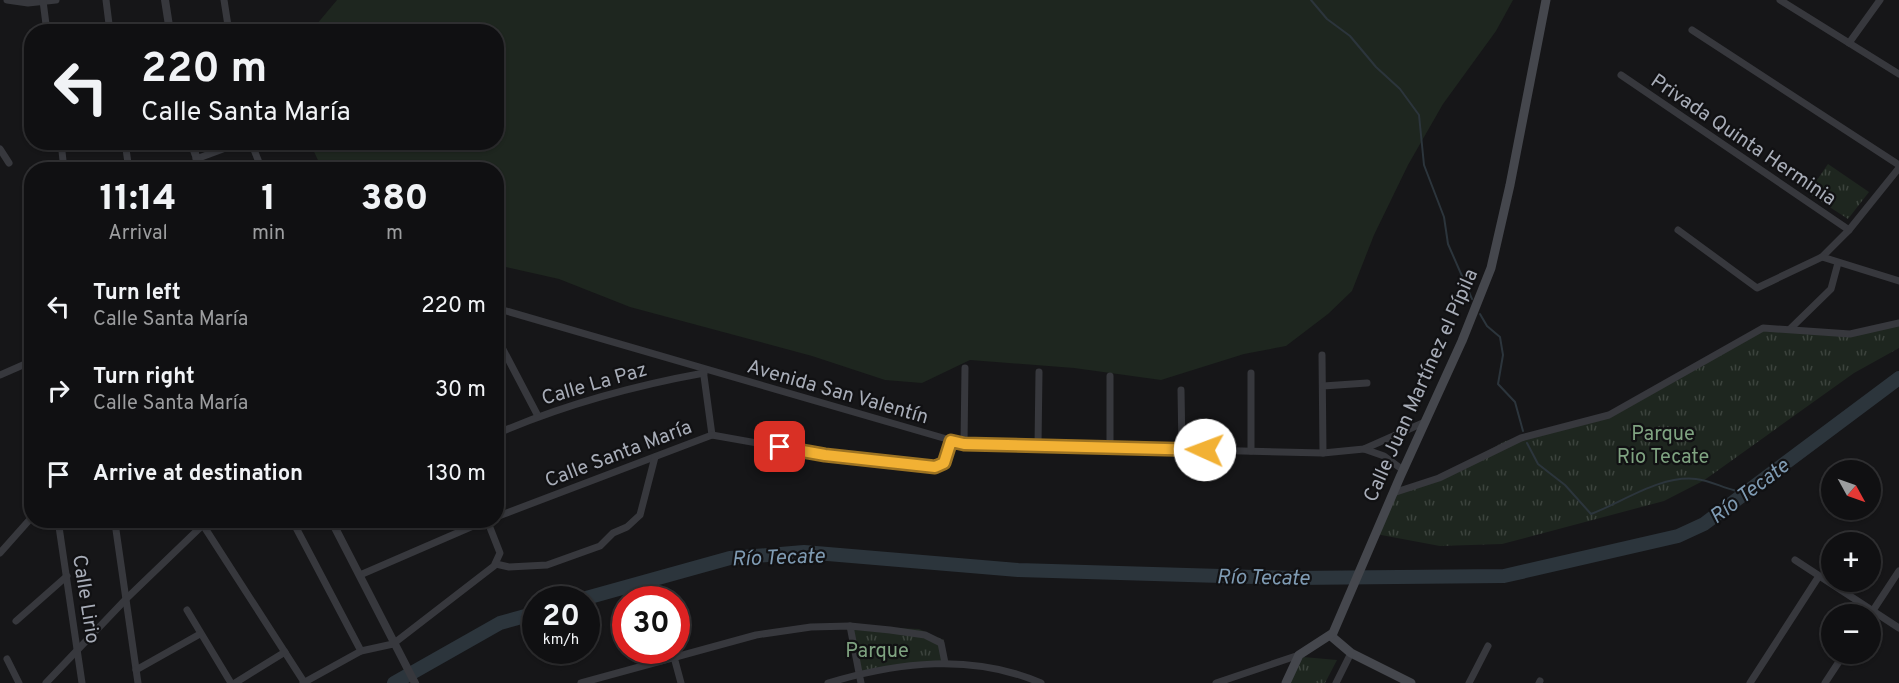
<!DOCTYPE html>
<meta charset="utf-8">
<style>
body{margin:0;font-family:Overpass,sans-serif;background:#19191b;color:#f1f3f6;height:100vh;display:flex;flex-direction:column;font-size:22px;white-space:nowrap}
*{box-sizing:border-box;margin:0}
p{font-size:20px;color:#9c9d9f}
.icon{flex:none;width:33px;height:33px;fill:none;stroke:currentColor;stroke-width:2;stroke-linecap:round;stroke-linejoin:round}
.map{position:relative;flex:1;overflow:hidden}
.side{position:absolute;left:24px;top:162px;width:480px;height:366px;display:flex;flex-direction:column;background:#101012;border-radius:24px;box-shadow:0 2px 4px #0004,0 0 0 2px #303032}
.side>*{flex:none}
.banner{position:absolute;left:24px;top:24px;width:480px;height:126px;border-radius:24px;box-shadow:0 2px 4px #0004,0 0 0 2px #303032;background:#101012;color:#f1f3f6;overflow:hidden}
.needle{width:39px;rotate:130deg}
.fabs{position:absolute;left:1821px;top:460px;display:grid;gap:12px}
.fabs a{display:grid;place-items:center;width:60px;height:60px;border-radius:50%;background:#101012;box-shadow:0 2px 4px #0004,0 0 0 2px #303032;font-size:30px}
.speed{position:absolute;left:522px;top:586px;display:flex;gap:12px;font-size:30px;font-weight:700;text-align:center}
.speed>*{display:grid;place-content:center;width:78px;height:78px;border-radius:50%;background:#101012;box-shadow:0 2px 4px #0004,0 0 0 2px #303032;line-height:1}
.speed small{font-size:15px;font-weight:400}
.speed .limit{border:9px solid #d22;background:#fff;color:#111}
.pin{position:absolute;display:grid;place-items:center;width:51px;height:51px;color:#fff;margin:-26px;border-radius:12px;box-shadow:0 3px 9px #0006}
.me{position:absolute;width:66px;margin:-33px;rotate:272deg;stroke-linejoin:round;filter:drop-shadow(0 0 4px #0008)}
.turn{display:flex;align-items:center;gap:21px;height:126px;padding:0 18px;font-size:27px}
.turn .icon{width:78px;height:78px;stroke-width:2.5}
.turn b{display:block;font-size:42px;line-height:51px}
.eta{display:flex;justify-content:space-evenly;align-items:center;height:102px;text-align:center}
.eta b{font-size:36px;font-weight:800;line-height:42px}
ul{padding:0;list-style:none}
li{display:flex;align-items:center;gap:18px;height:84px;padding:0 18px}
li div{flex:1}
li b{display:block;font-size:22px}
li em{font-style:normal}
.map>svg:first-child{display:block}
</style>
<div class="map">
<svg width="1899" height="683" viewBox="0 0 1899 683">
<defs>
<pattern id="park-tufts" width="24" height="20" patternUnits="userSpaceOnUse" patternTransform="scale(1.5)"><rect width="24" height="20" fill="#1e261f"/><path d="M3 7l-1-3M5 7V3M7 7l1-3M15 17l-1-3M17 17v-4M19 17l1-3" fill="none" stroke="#3c433d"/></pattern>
</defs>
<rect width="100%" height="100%" fill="#161618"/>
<polygon fill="#1e261f" points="337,0 1513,0 1496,31 1443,104 1408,165 1374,235 1352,291 1328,314 1286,346 1244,354 1161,380 1074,368 970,360 922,383 885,380 812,356 630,307 559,279 497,265 496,170 322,169 310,143 496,142 496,32 311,31"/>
<g fill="url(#park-tufts)">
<polygon points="1828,164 1869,192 1848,219 1808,193"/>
<polygon points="1899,321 1899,348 1854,373 1703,481 1664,501 1502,544 1440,546 1376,534 1395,488 1420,483 1461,466 1505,441 1624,408 1767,328 1832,335"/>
<polygon points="848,626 919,629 944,640 941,662 859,674"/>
<polygon points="1303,657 1337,660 1325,683 1290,683"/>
</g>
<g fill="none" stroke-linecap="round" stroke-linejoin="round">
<g stroke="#2c353c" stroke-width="2">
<polyline points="1311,0 1327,19 1350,36 1376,67 1400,89 1419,115 1424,165 1444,217 1448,244 1472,299"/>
<polyline points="1480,314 1487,326 1500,337 1503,355 1498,384 1515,402 1523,431"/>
<path d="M 1527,443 L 1538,464 L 1565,485 L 1591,514 C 1623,502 1660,475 1696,479 C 1715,481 1730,493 1750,492"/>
</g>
<g stroke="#2c353c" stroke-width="14">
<polyline points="579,600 730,558 804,552 1018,570 1293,578 1504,576 1678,536 1704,524 1899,378"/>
<polyline points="394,683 500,623 536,613"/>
</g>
<g stroke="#37383d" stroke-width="7">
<polyline points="7,0 28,3 56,0"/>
<polyline points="106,0 110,32"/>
<polyline points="224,0 229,32"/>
<polyline points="1780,0 1899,74"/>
<polyline points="43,1 47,32"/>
<polyline points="1692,30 1899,165"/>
<polyline points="1849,43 1880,0"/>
<polyline points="1621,75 1849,230"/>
<polyline points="61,142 64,170"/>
<polyline points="125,142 129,170"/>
<polyline points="251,142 262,170"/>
<polyline points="0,149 9,163"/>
<polyline points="196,159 231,146"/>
<polyline points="1678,230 1757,288 1822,257 1849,230 1899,168"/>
<polyline points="1822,257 1899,281"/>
<polyline points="496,308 964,444 1323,453 1364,449 1425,422"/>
<polyline points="1790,329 1831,289 1838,263"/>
<polyline points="496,336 538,416"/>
<polyline points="1322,355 1323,453"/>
<polyline points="703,369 712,435"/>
<polyline points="0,375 32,361"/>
<polyline points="1110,376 1110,446"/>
<polyline points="1323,386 1367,383"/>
<polyline points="1181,390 1182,449"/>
<path d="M 496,434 C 563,405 632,386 704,373"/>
<polyline points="964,444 965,368"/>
<polyline points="1038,445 1039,372"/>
<polyline points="1364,449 1384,456 1403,470"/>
<polyline points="1251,451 1251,373"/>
<polyline points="1393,493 1439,478 1521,438 1609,415 1763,328 1850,334 1899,323"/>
<polyline points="496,517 712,435 825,455 935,467 944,463 951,441"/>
<polyline points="58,520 82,683"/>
<polyline points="292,520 361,651"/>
<polyline points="115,523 138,683"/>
<polyline points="203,525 304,682"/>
<polyline points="0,553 32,517"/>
<polyline points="1795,560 1899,628"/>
<polyline points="496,564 509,567 547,565 600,546 613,533 627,527 640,515 655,457"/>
<polyline points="360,575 487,520"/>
<polyline points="187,610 231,683"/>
<polyline points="1870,615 1899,571"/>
<polyline points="16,621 67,576"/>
<polyline points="850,626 861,683"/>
<polyline points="674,657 681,683"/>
<polyline points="7,659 19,683"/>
<polyline points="136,670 200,634"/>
<polyline points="46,683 127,598 208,520"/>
<polyline points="235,683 285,652"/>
<polyline points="303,683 361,651 393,644 494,566 500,553 487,520"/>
<polyline points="581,683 756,635 811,627 850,626 890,630 925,635 941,643 945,663"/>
<path d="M 828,683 C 898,662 972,653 1041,683"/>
<polyline points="1216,683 1299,655"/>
<polyline points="1336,683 1351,653"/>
<polyline points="1469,683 1488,646"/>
<polyline points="1539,683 1540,681"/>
<polyline points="1750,683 1819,576"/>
<polyline points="1825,683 1844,654"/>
</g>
<g stroke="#37383d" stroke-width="8">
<polyline points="165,0 170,32"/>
<polyline points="191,142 201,170"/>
<polyline points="331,520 415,683"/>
</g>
<g stroke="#45474d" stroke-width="9">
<polyline points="1331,636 1351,653 1411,683"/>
<polyline points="1286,683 1299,655 1333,633 1400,477 1462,341 1491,268 1510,185 1546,0"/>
</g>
</g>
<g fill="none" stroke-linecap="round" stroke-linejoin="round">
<g stroke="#9d7322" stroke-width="15">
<polyline id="route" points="780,447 825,455 935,467 944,463 951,441 964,444 1205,450"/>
</g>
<use href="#route" stroke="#f2b134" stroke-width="10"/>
</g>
<g text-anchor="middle" stroke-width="4.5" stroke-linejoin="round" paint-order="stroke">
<g font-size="20" fill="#a8adb8" stroke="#111113">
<text transform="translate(1744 139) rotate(34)" y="7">Privada Quinta Herminia</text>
<text transform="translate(594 383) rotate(-16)" y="7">Calle La Paz</text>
<text transform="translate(1420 385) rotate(-66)" y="7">Calle Juan Martínez el Pípila</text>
<text transform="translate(838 391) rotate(16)" y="7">Avenida San Valentín</text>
<text transform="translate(618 453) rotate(-21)" y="7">Calle Santa María</text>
<text transform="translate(87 599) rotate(81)" y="7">Calle Lirio</text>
</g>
<g font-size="20" fill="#7fa381" stroke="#111113">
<text x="1663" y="440">Parque<tspan x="1663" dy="23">Rio Tecate</tspan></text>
<text x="877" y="657">Parque</text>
</g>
<g font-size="21" font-style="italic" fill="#7f9bb3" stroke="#111113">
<text transform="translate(1749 491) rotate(-37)" y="7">Río Tecate</text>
<text transform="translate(778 557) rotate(-2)" y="7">Río Tecate</text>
<text transform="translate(1263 577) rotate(1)" y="7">Río Tecate</text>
</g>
</g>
</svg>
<div class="fabs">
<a><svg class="needle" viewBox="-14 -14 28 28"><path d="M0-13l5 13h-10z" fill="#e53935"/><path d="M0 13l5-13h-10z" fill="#9c9d9f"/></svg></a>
<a>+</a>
<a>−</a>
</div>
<div class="speed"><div>20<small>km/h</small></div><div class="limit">30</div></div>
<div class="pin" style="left:780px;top:447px;background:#d93025"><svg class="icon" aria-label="arrive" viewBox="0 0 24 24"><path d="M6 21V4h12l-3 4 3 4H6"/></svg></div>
<svg class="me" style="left:1205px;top:450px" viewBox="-20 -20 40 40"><circle r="19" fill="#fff"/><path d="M0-13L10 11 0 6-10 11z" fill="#f2b134"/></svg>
<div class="banner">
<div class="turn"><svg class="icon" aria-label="left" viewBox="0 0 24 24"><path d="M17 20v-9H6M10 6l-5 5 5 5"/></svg><div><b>220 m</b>Calle Santa María</div></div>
</div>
<section class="side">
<div class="eta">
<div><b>11:14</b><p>Arrival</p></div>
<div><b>1</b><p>min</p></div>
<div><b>380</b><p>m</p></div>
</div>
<ul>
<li><svg class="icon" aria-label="left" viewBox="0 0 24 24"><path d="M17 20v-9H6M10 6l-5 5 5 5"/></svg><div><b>Turn left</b><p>Calle Santa María</p></div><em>220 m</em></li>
<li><svg class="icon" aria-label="right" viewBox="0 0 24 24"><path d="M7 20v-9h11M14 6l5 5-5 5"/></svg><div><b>Turn right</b><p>Calle Santa María</p></div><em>30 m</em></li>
<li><svg class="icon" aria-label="arrive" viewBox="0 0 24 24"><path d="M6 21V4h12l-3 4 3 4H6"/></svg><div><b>Arrive at destination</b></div><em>130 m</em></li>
</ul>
</section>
</div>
